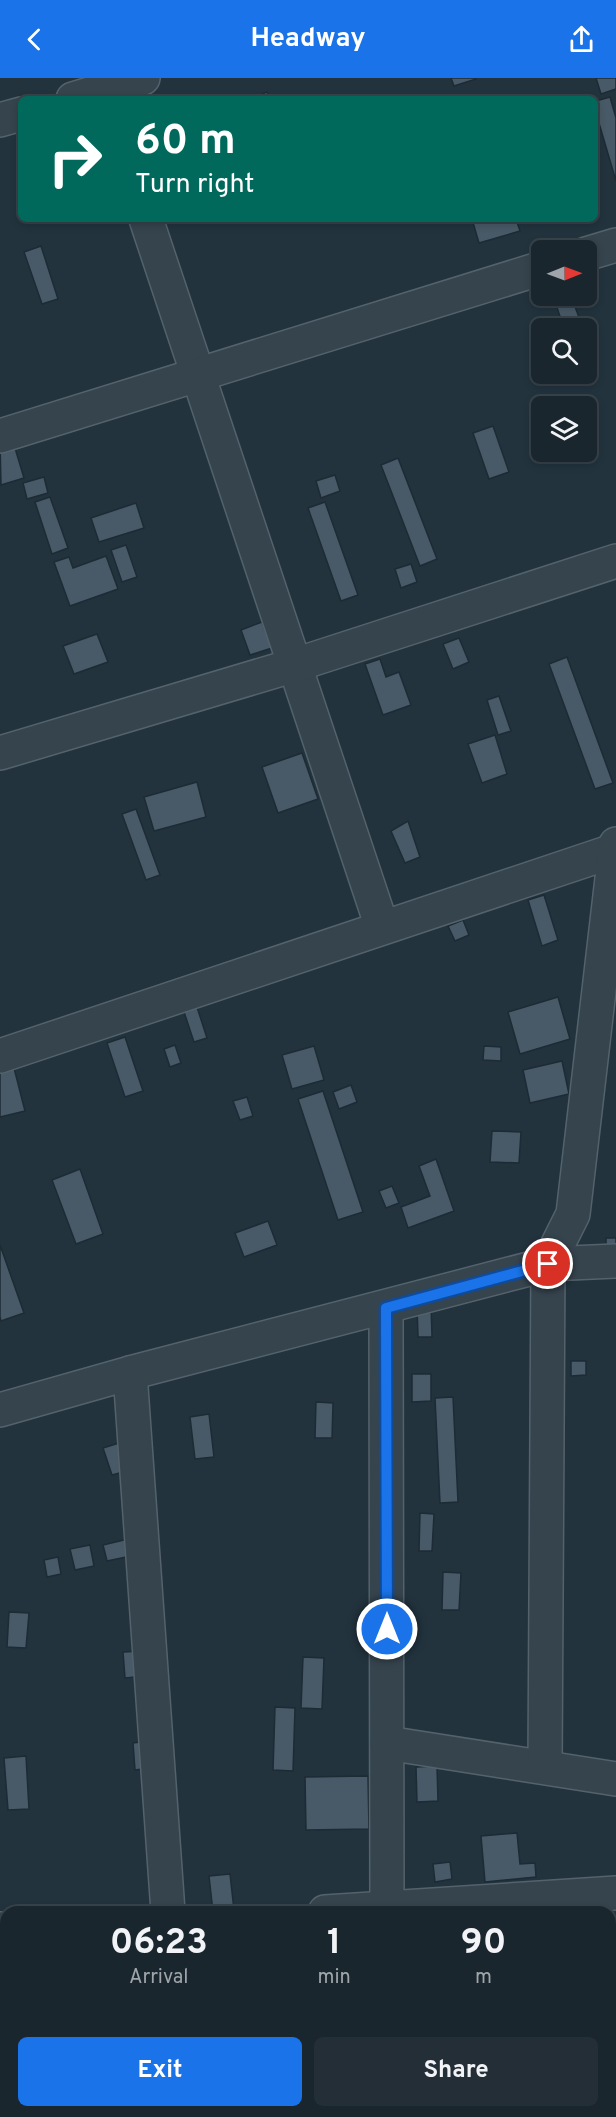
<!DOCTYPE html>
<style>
body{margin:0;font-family:Overpass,sans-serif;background:#232e36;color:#f1f3f6;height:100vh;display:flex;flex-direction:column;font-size:22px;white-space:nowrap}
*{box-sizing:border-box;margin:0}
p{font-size:20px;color:#9fa5aa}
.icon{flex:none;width:33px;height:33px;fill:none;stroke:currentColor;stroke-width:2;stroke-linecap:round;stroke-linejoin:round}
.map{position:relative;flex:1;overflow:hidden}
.drawer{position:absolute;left:0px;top:1828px;width:616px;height:212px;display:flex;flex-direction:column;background:#1a262e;border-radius:18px 18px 0 0;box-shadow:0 3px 9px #0003,0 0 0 2px #38434a}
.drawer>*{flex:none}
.top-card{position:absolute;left:18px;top:18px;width:580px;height:126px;border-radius:9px;box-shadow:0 3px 9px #0003,0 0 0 2px #38434a;background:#00695c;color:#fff;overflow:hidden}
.needle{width:39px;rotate:89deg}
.controls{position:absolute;left:531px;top:162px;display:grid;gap:12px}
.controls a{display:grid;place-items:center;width:66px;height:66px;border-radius:9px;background:#1a262e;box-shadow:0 3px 9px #0003,0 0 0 2px #38434a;font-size:30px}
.pin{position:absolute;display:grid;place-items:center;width:51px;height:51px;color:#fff;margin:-26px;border:3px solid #fff;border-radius:50%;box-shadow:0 2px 6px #0007}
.me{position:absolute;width:66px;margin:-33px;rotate:0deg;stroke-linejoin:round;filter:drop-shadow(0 0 4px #0008)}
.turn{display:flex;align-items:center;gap:21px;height:126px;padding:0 18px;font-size:27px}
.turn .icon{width:78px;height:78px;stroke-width:2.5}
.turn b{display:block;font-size:42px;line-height:51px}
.eta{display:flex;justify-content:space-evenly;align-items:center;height:102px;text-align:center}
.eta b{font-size:36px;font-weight:700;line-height:42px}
.action{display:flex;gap:12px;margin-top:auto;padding:12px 18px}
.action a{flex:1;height:69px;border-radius:9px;background:#1a73e8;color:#fff;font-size:24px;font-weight:700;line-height:69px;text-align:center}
.action a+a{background:#232e36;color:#f1f3f6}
header{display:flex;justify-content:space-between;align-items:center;height:78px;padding:0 18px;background:#1a73e8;color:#fff;font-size:27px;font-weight:700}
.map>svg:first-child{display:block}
</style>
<header><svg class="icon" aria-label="back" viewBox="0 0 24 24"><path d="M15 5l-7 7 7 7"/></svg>Headway<svg class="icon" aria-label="share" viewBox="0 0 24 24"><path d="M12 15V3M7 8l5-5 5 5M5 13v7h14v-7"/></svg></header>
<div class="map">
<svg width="616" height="2039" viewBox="0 0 616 2039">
<rect width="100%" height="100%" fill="#22333e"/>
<g fill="#485a67" stroke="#1d2b35" stroke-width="1.5">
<polygon points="451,0 476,0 476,1 454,8"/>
<polygon points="596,0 616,0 616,11 601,16"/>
<polygon points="267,14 270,21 250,21"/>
<polygon points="610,19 616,40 616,103 596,35 596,23"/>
<polygon points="472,141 516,141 520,153 479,165"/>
<polygon points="41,168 58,221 42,226 24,174"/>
<polygon points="553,218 571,218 583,250 564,250"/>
<polygon points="493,348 509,394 489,401 473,355"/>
<polygon points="12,360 24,400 1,407 0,364"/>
<polygon points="398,380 437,481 420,488 381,387"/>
<polygon points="335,397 340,413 321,420 316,403"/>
<polygon points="44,399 48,415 27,421 23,405"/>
<polygon points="50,419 68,470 52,476 35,424"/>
<polygon points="325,424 358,517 341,523 308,430"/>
<polygon points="136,425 144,450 99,464 91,440"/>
<polygon points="126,467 137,499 122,504 111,472"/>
<polygon points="106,478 118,511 70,528 54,484 69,479 73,490"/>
<polygon points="411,486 417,504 401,510 395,491"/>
<polygon points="262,544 272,570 250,577 241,552"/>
<polygon points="97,556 108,584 74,596 63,568"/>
<polygon points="459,560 469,584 453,591 443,566"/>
<polygon points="567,579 613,705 595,711 549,586"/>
<polygon points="380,581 386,599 399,594 411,627 383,637 365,586"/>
<polygon points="499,618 511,653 498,657 487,622"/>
<polygon points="495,657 507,696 482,705 468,666"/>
<polygon points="302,675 318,721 278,735 262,689"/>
<polygon points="197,704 206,739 154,753 144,719"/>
<polygon points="136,731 160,797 146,802 122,736"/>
<polygon points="408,743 420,779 405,785 391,753"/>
<polygon points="544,817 558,862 542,868 528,822"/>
<polygon points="463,842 469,857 455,863 448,848"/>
<polygon points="558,919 570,961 520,976 508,934"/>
<polygon points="195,923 207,960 194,964 182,928"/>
<polygon points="125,959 143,1013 125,1019 107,965"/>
<polygon points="175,967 181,985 170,989 164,971"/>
<polygon points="314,968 324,1002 292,1011 282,977"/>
<polygon points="484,968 501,969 501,983 483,982"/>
<polygon points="562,983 569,1016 530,1025 523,992"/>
<polygon points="14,990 25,1033 0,1039 0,994"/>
<polygon points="351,1007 357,1024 339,1031 333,1014"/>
<polygon points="323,1013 363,1134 338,1142 298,1021"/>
<polygon points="247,1019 253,1038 240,1042 233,1023"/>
<polygon points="492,1053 521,1054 519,1085 490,1084"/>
<polygon points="436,1081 454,1133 408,1150 401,1129 430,1118 419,1088"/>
<polygon points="80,1091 103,1156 76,1166 52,1102"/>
<polygon points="392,1108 399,1125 386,1130 379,1113"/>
<polygon points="268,1143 277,1167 244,1179 235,1155"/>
<rect x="606" y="1160" width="10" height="15"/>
<polygon points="0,1167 24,1235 1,1243 0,1239"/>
<polygon points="431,1225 432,1259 418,1259 417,1226"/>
<polygon points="571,1283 586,1283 586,1297 571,1298"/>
<polygon points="412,1296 431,1296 431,1323 412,1324"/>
<polygon points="453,1319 458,1424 440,1425 435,1320"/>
<polygon points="316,1324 333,1325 332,1360 315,1360"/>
<polygon points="209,1336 214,1379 195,1381 190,1339"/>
<polygon points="119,1365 127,1393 112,1397 103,1370"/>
<polygon points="420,1435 434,1436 432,1473 419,1473"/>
<polygon points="128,1461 131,1478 107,1483 103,1467"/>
<polygon points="90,1467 94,1488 75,1492 70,1471"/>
<polygon points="58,1479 61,1496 47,1499 44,1482"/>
<polygon points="443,1494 461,1495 459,1532 442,1532"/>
<polygon points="9,1534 29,1535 26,1570 7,1569"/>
<polygon points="144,1573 146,1598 125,1600 123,1574"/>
<polygon points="303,1579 324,1580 322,1631 301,1630"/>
<polygon points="275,1629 295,1630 293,1693 273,1692"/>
<polygon points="147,1663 150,1690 135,1692 133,1665"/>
<polygon points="26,1678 29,1731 8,1732 4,1680"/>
<polygon points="437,1688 438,1723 417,1724 416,1689"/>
<polygon points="368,1698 369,1751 306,1752 305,1699"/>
<polygon points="517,1755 520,1786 535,1785 536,1799 485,1804 481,1758"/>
<polygon points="450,1784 452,1801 435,1804 433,1786"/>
<polygon points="230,1796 234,1832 213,1834 209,1798"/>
<polygon points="0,1975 6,1975 6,2034 26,2034 26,2039 0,2039"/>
<polygon points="50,2034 93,2034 93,2037 50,2039"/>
<polygon points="424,2034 458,2034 459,2039 425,2039"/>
</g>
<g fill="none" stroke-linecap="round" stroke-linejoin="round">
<g stroke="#54626c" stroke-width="20">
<polyline id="service" points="180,2034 180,2039"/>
</g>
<g stroke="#54626c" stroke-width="36">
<g id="minor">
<polyline points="73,21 143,0"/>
<polyline points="0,42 21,36"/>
<polyline points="146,141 382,849"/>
<polyline points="586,176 616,167"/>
<polyline points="0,358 542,190"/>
<polyline points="0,675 295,587 616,483"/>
<polyline points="0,978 616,772"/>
<polyline points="548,1186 616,1183"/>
<polyline points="386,1230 387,1834"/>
<polyline points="130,1295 168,1834"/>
<polyline points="387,1665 616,1701"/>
<polyline points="545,1688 548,1186 573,1136 616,766"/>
<polyline points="325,1834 616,1815"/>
<polyline points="0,1851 6,1851"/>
<polyline points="387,2034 387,2039"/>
</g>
</g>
<g stroke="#54626c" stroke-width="36">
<polyline id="tertiary" points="0,1332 130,1295 548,1186"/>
</g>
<use href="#service" stroke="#36444e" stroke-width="16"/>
<use href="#minor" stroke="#36444e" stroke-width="33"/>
<use href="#tertiary" stroke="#36444e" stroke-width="33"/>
</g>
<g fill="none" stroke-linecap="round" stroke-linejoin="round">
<g stroke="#114b97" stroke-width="15">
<polyline id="route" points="387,1551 386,1230 548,1186"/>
</g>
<use href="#route" stroke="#1a73e8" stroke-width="10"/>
</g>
</svg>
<div class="controls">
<a><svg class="needle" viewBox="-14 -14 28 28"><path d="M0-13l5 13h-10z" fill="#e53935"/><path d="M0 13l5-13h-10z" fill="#9fa5aa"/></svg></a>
<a><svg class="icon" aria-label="search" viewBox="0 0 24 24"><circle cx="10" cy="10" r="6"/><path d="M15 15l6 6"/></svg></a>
<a><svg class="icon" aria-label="layers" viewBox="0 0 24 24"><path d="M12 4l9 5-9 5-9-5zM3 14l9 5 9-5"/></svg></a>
</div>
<div class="pin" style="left:548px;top:1186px;background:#d93025"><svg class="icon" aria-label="arrive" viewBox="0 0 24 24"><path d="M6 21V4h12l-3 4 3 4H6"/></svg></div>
<svg class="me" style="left:387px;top:1551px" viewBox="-20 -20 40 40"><circle r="17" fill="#1a73e8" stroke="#fff" stroke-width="3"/><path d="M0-11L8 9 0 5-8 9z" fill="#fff"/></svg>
<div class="top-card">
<div class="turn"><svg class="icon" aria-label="right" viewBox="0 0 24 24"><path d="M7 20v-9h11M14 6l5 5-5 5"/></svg><div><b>60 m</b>Turn right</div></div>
</div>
<section class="drawer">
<div class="eta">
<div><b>06:23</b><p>Arrival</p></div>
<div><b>1</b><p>min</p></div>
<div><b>90</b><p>m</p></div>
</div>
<div class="action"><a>Exit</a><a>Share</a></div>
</section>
</div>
